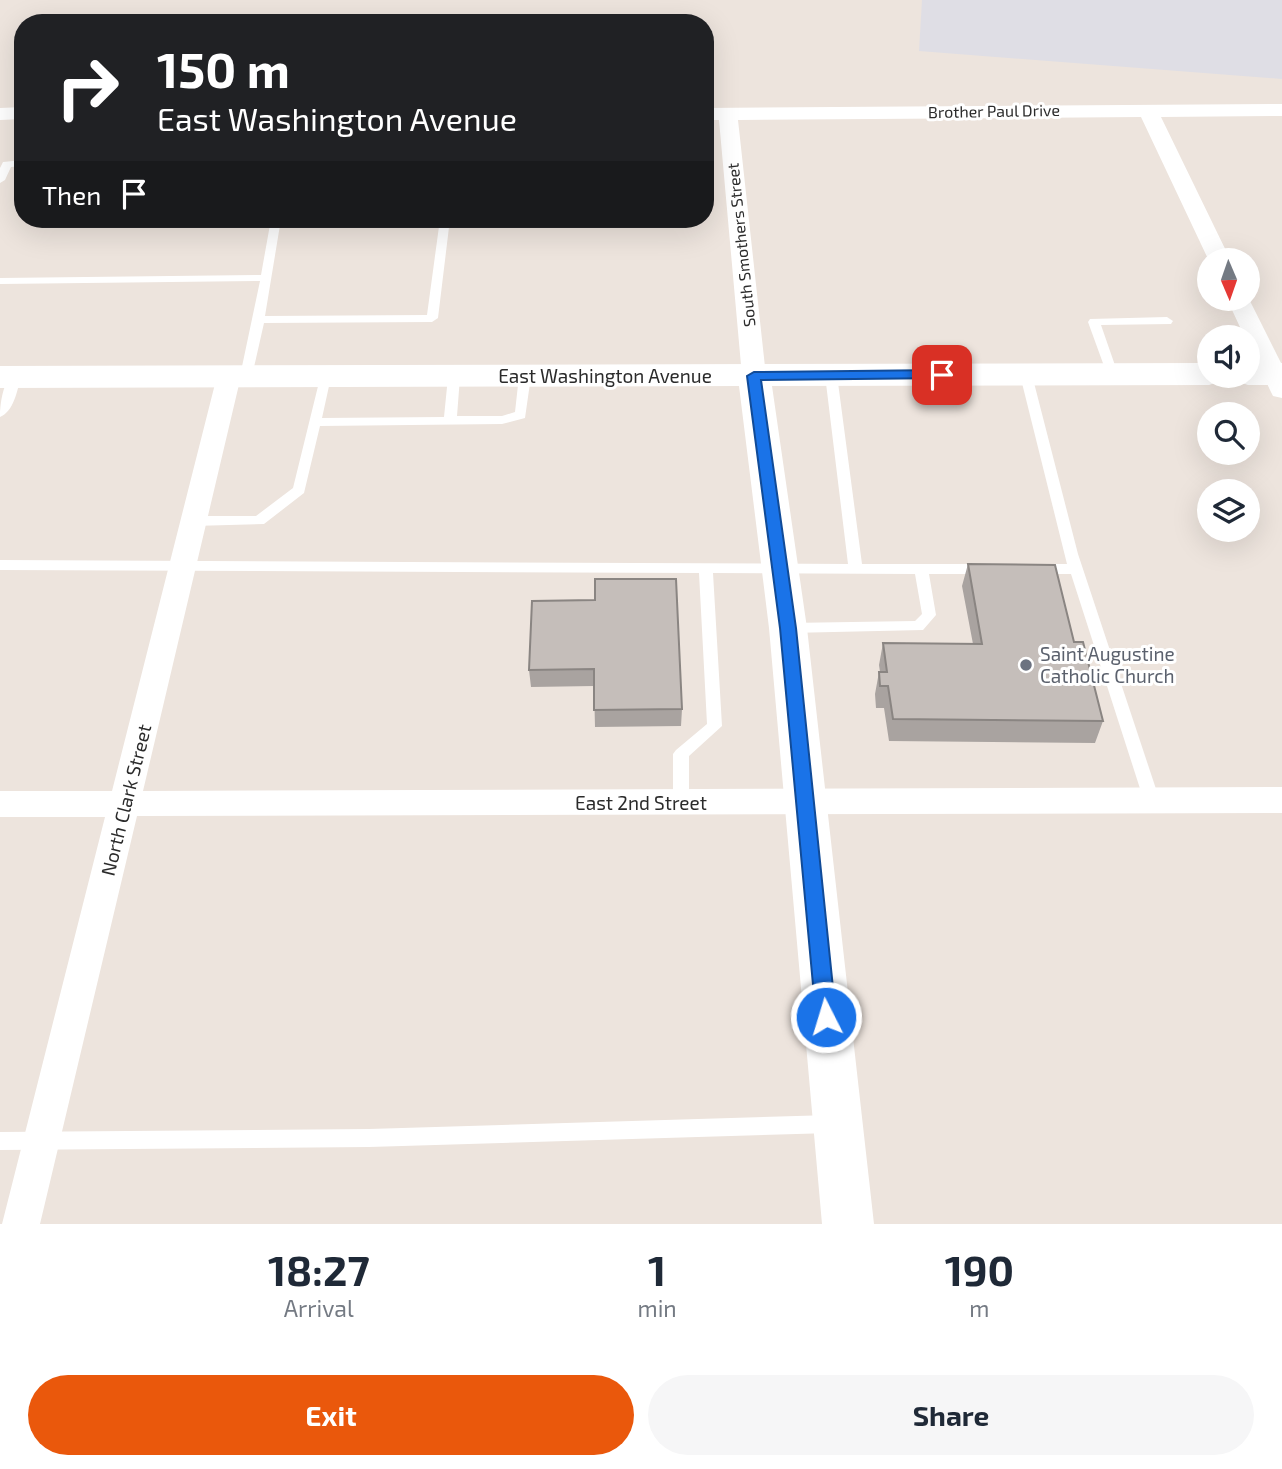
<!DOCTYPE html>
<style>
body{margin:0;font-family:"Exo 2",sans-serif;background:#f6f6f7;color:#1f2937;height:100vh;display:flex;flex-direction:column;font-size:26px;white-space:nowrap}
*{box-sizing:border-box;margin:0}
p{font-size:23px;color:#747a83}
.icon{flex:none;width:38px;height:38px;fill:none;stroke:currentColor;stroke-width:2;stroke-linecap:round;stroke-linejoin:round}
.map{position:relative;height:1224px;overflow:hidden}
.panel{display:flex;flex-direction:column;background:#fff;flex:1}
.panel>*{flex:none}
.top-card{position:absolute;left:14px;top:14px;width:700px;height:214px;border-radius:28px;box-shadow:0 7px 28px #0002;background:#202124;color:#fff;overflow:hidden}
.needle{width:46px;rotate:178deg}
.fabs{position:absolute;left:1197px;top:248px;display:grid;gap:14px}
.fabs a{display:grid;place-items:center;width:63px;height:63px;border-radius:50%;background:#fff;box-shadow:0 7px 28px #0002;font-size:35px}
.pin{position:absolute;display:grid;place-items:center;width:60px;height:60px;color:#fff;margin:-30px;border-radius:14px;box-shadow:0 4px 10px #0006}
.me{position:absolute;width:77px;margin:-38px;rotate:355deg;stroke-linejoin:round;filter:drop-shadow(0 0 5px #0008)}
.turn{display:flex;align-items:center;gap:24px;height:147px;padding:0 28px;font-size:32px}
.turn .icon{width:91px;height:91px;stroke-width:2.5}
.turn b{display:block;font-size:49px;line-height:60px}
.then{display:flex;align-items:center;height:66px;padding:0 28px;background:#0003;gap:14px;font-size:26px}
.eta{display:flex;justify-content:space-evenly;align-items:center;height:119px;text-align:center}
.eta b{font-size:42px;font-weight:700;line-height:49px}
.cta{display:flex;gap:14px;margin-top:auto;padding:14px 28px}
.cta a{flex:1;height:80px;border-radius:42px;background:#ea580c;color:#fff;font-size:28px;font-weight:700;line-height:80px;text-align:center}
.cta a+a{background:#f6f6f7;color:#1f2937}
.map>svg:first-child{display:block}
</style>
<div class="map">
<svg width="1282" height="1224" viewBox="0 0 1282 1224">
<rect width="100%" height="100%" fill="#ede4dd"/>
<polygon fill="#dfdee5" points="922,0 1282,0 1282,79 919,51"/>
<g fill="none" stroke-linecap="round" stroke-linejoin="round">
<g fill="#fff" fill-rule="evenodd">
<polygon points="23,160 23,166 11,167 5,180 0,183 0,168 3,162"/>
<polygon points="271,219 281,219 265,316 427,315 440,219 450,219 438,318 432,322 264,323 252,376 246,380 240,376 260,281 0,284 0,278 261,275"/>
<polygon points="1167,317 1173,321 1171,324 1101,325 1118,374 1112,378 1108,377 1088,322 1090,319"/>
<polygon points="831,371 837,375 862,564 986,564 993,569 986,574 929,574 936,615 923,630 789,633 784,632 782,628 784,624 789,623 915,621 922,614 915,574 713,573 722,726 689,756 689,803 687,808 681,809 675,808 673,803 673,754 676,750 707,724 699,573 0,570 0,560 848,564 825,375"/>
<polygon points="1026,371 1032,375 1078,554 1160,801 1158,806 1152,807 1146,806 1144,801 1071,574 1037,574 1030,569 1037,564 1067,564 1020,375"/>
<polygon points="525,372 531,376 525,418 502,424 320,426 304,493 264,524 193,526 186,521 193,516 256,516 293,488 321,374 329,374 331,377 322,418 444,417 448,377 454,373 460,377 457,416 502,416 515,412 519,376"/>
<path d="M 15,373 L 21,377 C 17,391 14,411 0,417 C 0,404 3,379 15,373 Z"/>
<polygon points="831,1115 837,1118 840,1124 837,1130 831,1133 369,1147 0,1150 0,1132 369,1129"/>
</g>
<g fill="#fff" fill-rule="evenodd">
<polygon points="1282,104 1282,116 1161,117 1231,261 1209,261 1141,117 738,120 766,376 763,381 754,384 745,381 742,376 719,120 705,120 705,108"/>
<polygon points="23,107 23,119 0,120 0,108"/>
<polygon points="1248,297 1282,365 1282,398 1273,396 1270,390 1248,343 1248,338 1245,338 1227,299 1248,299"/>
<polygon points="229,368 238,371 241,376 143,791 1282,787 1282,813 137,816 40,1224 2,1224 105,817 0,817 0,791 112,791 217,376 220,371"/>
</g>
<g fill="#fff" fill-rule="evenodd">
<polygon points="1209,363 1209,376 1224,376 1221,381 1209,385 772,386 807,628 874,1224 822,1224 769,628 739,386 0,388 0,366"/>
<polygon points="1282,363 1282,385 1248,385 1236,381 1233,376 1248,376 1248,363"/>
</g>
</g>
<g fill="#a9a3a0">
<polygon points="968,564 1074,642 1103,721 1095,743 889,741 884,708 876,708 875,694 879,672 880,672 879,665 883,643 973,644 962,586"/>
<polygon points="595,600 682,709 681,726 595,727 594,686 531,687 529,670"/>
</g>
<g fill="#c5beba" stroke="#8a8582" stroke-width="2">
<polygon points="968,564 1055,565 1074,642 1083,642 1103,721 893,719 888,686 880,686 879,672 887,672 883,643 982,644"/>
<polygon points="595,579 676,579 682,709 594,710 594,669 529,670 532,601 595,600"/>
</g>
<polygon fill="#1a73e8" stroke="#114b97" stroke-width="2" points="942,370 947,372 947,378 761,380 796,628 836,1017 833,1023 826,1026 819,1023 816,1017 780,628 747,376 754,372"/>
<circle fill="#6b7280" stroke="#fff" stroke-width="2.5" cx="1026" cy="665" r="7"/>
<g text-anchor="middle" stroke-width="6" stroke-linejoin="round" paint-order="stroke">
<g font-size="16" fill="#2b2b2b" stroke="#fff">
<text transform="translate(994 111) rotate(-1)" y="6">Brother Paul Drive</text>
<text transform="translate(741 245) rotate(-96)" y="6">South Smothers Street</text>
</g>
<g font-size="19" fill="#2b2b2b" stroke="#fff">
<text x="605" y="383">East Washington Avenue</text>
<text transform="translate(126 800) rotate(-76)" y="7">North Clark Street</text>
<text x="641" y="810">East 2nd Street</text>
</g>
<g font-size="19" fill="#5b616d" stroke="#fff" text-anchor="start">
<text x="1040" y="661">Saint Augustine<tspan x="1040" dy="22">Catholic Church</tspan></text>
</g>
</g>
</svg>
<div class="fabs">
<a><svg class="needle" viewBox="-14 -14 28 28"><path d="M0-13l5 13h-10z" fill="#e53935"/><path d="M0 13l5-13h-10z" fill="#747a83"/></svg></a>
<a><svg class="icon" aria-label="sound" viewBox="0 0 24 24"><path d="M4 9h4l5-4v14l-5-4H4zM17 9q2 3 0 6"/></svg></a>
<a><svg class="icon" aria-label="search" viewBox="0 0 24 24"><circle cx="10" cy="10" r="6"/><path d="M15 15l6 6"/></svg></a>
<a><svg class="icon" aria-label="layers" viewBox="0 0 24 24"><path d="M12 4l9 5-9 5-9-5zM3 14l9 5 9-5"/></svg></a>
</div>
<div class="pin" style="left:942px;top:375px;background:#d93025"><svg class="icon" aria-label="arrive" viewBox="0 0 24 24"><path d="M6 21V4h12l-3 4 3 4H6"/></svg></div>
<svg class="me" style="left:826px;top:1017px" viewBox="-20 -20 40 40"><circle r="17" fill="#1a73e8" stroke="#fff" stroke-width="3"/><path d="M0-11L8 9 0 5-8 9z" fill="#fff"/></svg>
<div class="top-card">
<div class="turn"><svg class="icon" aria-label="right" viewBox="0 0 24 24"><path d="M7 20v-9h11M14 6l5 5-5 5"/></svg><div><b>150 m</b>East Washington Avenue</div></div>
<div class="then">Then<svg class="icon" aria-label="arrive" viewBox="0 0 24 24"><path d="M6 21V4h12l-3 4 3 4H6"/></svg></div>
</div>
</div>
<section class="panel">
<div class="eta">
<div><b>18:27</b><p>Arrival</p></div>
<div><b>1</b><p>min</p></div>
<div><b>190</b><p>m</p></div>
</div>
<div class="cta"><a>Exit</a><a>Share</a></div>
</section>
